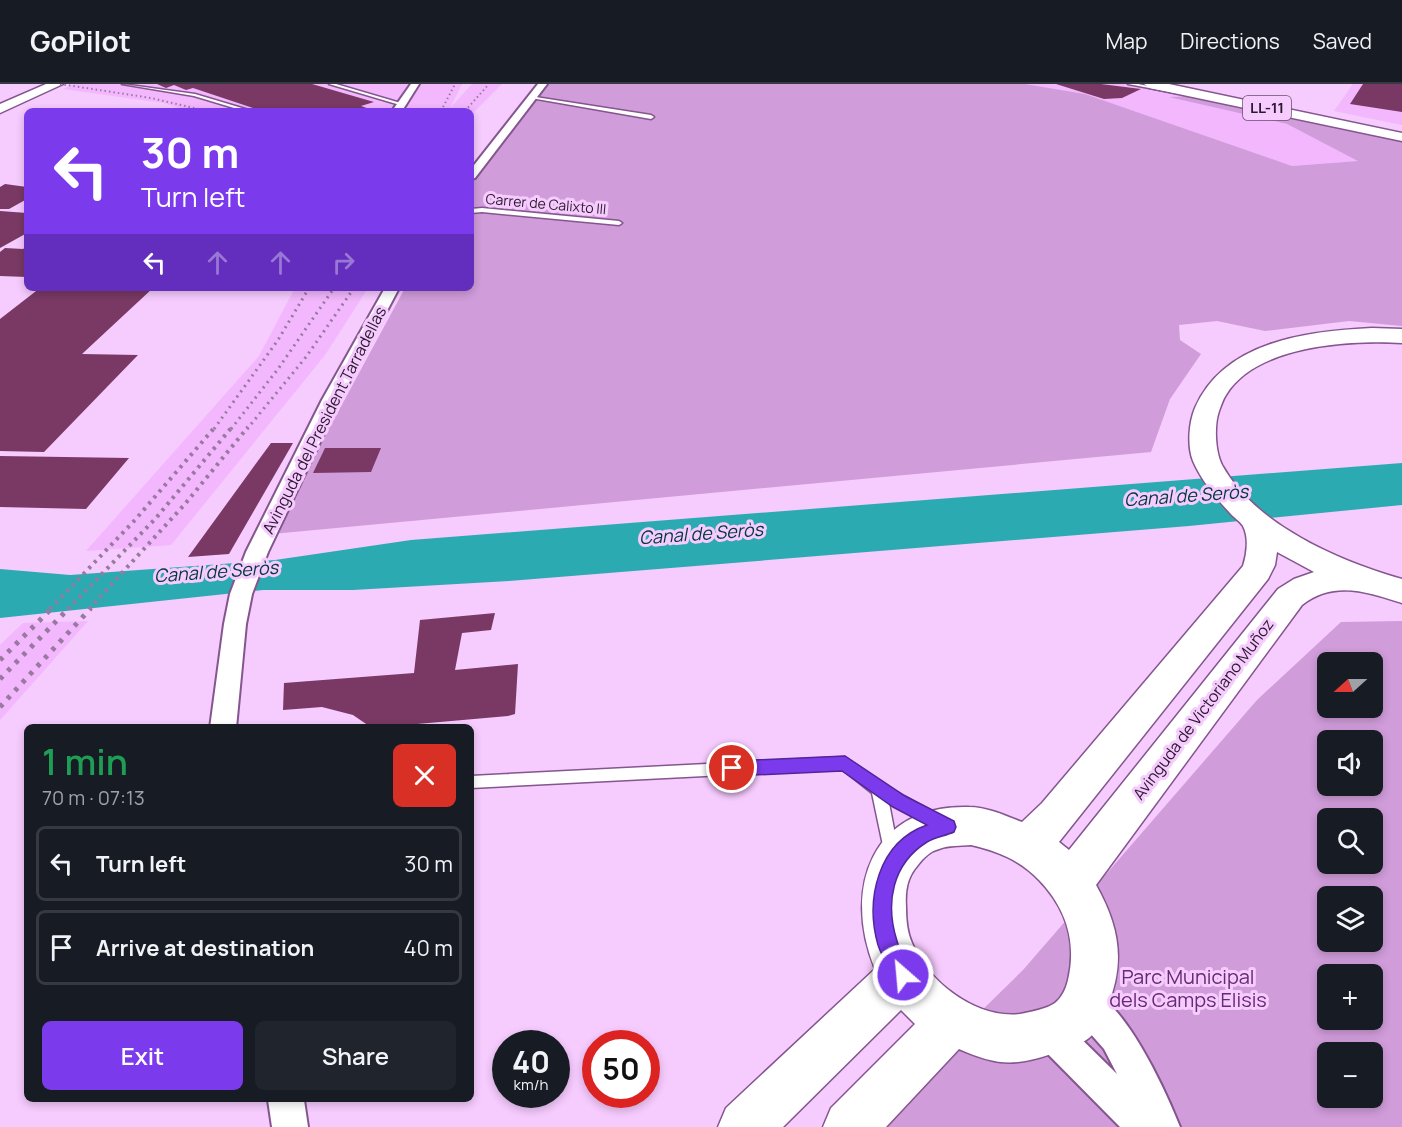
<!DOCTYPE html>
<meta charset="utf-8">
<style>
body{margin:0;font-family:Manrope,sans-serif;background:#20242c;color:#f1f3f6;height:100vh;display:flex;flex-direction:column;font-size:22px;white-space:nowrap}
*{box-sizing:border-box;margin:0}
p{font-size:20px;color:#9ea1a6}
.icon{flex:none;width:33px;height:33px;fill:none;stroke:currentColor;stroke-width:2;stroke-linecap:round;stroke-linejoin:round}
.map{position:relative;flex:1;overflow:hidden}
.drawer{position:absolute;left:24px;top:640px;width:450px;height:378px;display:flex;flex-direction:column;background:#171b24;border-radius:9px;box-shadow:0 3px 9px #0003}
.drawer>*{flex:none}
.hud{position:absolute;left:24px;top:24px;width:450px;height:183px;border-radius:9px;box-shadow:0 3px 9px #0003;background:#7c3aed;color:#fff;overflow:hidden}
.needle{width:39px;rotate:249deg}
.tools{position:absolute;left:1317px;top:568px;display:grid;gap:12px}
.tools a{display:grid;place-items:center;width:66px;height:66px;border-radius:9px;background:#171b24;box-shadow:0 3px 9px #0003;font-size:30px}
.speed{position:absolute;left:492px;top:946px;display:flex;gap:12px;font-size:30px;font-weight:700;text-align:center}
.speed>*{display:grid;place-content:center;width:78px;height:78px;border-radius:50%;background:#171b24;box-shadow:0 3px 9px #0003;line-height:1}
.speed small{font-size:15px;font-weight:400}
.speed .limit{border:9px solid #d22;background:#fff;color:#111}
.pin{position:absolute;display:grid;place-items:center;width:51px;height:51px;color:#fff;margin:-26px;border:3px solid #fff;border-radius:50%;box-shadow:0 2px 6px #0007}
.me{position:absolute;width:66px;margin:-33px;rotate:333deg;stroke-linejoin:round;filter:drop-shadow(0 0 4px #0008)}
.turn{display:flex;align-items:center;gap:21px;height:126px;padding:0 18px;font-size:27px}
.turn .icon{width:78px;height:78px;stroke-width:2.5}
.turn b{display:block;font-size:42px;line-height:51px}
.lanes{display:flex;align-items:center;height:57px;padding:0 18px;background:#0003;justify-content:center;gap:30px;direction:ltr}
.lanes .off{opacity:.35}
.round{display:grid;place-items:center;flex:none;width:63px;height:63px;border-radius:9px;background:#20242c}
.headline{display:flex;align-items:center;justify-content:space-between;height:102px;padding:0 18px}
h1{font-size:36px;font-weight:600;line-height:45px;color:#1e9e55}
.action{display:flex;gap:12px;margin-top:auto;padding:12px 18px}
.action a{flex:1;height:69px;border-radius:9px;background:#7c3aed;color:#fff;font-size:24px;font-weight:600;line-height:69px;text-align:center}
.action a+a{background:#20242c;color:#f1f3f6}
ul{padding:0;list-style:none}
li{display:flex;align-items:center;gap:18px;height:75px;margin:0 12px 9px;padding:0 6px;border:3px solid #363941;border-radius:9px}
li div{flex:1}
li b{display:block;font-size:22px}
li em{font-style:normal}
header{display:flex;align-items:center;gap:36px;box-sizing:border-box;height:84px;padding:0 30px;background:#171b24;border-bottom:2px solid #363941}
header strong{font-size:28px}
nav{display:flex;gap:33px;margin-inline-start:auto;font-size:21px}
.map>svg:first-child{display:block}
</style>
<header>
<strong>GoPilot</strong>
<nav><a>Map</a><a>Directions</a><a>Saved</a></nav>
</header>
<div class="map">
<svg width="1402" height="1043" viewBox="0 0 1402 1043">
<rect width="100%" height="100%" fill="#f6cbfe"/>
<g fill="#f2b7fd">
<polygon points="74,0 462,0 450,24 472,0 502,0 475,27 471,35 471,27 189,27 163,19 63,5"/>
<polygon points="1025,0 1139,0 1195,12 1172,13 1287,40 1359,77 1292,82 1085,10"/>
<polygon points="1353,0 1402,0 1402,41 1334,27"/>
<polygon points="295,204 368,204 325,271 171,461 86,467 259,272"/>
<polygon points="88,537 0,636 0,561 23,539"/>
</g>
<g fill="#d09cda" fill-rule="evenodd">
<polygon points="548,0 1025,0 1085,10 1292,82 1358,77 1287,40 1169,13 1195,12 1402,56 1402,242 1349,237 1265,247 1217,237 1179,241 1180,256 1201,270 1170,315 1151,368 272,450 405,204 471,204 471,97 537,11"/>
<path d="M 1402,537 L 1402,1043 L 863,1043 L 1023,886 L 1257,616 L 1341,538 ZM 1328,579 L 1372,579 L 1372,624 L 1328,624 ZM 1328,657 L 1372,657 L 1372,702 L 1328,702 ZM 1328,735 L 1372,735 L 1372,780 L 1328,780 ZM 1328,813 L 1372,813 L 1372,858 L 1328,858 ZM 1328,891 L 1372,891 L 1372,936 L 1328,936 ZM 1328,969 L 1372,969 L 1372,1014 L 1328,1014 Z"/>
</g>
<polygon fill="#2caab2" points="1402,379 1402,421 1189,442 509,497 353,506 263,506 0,534 0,485 70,491 275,476 411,456"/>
<g fill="#793964">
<polygon points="157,0 312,0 374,18 361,22 375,27 262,27 193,4 186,6 174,1 166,4"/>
<polygon points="1056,0 1101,0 1141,5 1122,14 1104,15"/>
<polygon points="1363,0 1402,0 1402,28 1350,20"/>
<polygon points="5,100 27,103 27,115 9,125 0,125 0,103"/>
<polygon points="0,127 27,129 27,149 0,164"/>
<polygon points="27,162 27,193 0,192 0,168 5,164 23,165"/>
<polygon points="40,204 153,204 82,270 138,271 44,368 0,367 0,235"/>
<polygon points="271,359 293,359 229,470 188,473"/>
<polygon points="325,364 381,364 371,388 313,389"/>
<polygon points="0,372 129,374 86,425 0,423"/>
<polygon points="495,529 491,546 462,549 455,586 518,580 515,630 508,632 372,644 353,631 322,623 283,626 284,599 414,589 420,536"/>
</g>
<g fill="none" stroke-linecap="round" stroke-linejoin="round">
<g stroke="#84558e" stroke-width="3">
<g id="service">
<polygon points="122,0 195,10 252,27 244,27 194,12"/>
<polygon points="329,0 336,0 404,20 400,21"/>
<polygon points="1128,0 1138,0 1178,8 1176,9"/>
<polygon points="529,12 651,31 654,33 651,35 531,14"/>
<polygon points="482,124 619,137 622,139 619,141 482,128 471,129 471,125"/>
<polygon points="845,673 884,701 941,732 944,737 941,742 936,744 931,742 889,719 898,766 895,771 890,773 885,771 872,709 842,685 471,704 471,692"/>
</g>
</g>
<g stroke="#84558e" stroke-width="4">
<g id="minor">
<polygon points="411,0 419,0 402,27 392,27"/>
<polygon points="538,0 547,0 475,94 471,95 471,85"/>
<polygon points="385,204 399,204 340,316 268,468 252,510 246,540 236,644 210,644 224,540 230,510 246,468 322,316"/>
<path d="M 1085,902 C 1125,918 1164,1003 1180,1043 L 1120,1043 L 1036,958 L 1031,946 L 1036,934 L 1048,929 L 1060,934 L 1117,990 L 1104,965 L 1073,930 L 1069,918 L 1073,906 Z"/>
<polygon points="268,1016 304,1016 308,1043 272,1043"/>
</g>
</g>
<g stroke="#84558e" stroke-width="3">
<g id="secondary">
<polygon points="46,0 63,0 0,29 0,20"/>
<path d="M 1372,244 L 1402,245 L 1402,259 C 1351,256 1256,261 1226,311 C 1223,315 1221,322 1219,327 C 1214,341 1215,367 1222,381 C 1255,441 1339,477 1402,495 L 1402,519 C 1367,508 1334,496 1302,521 L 1096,801 C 1119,842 1126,878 1107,923 C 1103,934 1098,946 1089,954 C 1079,962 1063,967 1051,970 C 1013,983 996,981 959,965 L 886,1043 L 823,1043 L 831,1024 L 915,940 L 901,926 L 783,1043 L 718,1043 L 726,1024 L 875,885 C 842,805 872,720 969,723 C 987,723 1006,732 1022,738 L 1042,719 L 1243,482 C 1247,470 1249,453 1243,442 C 1240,437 1233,433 1230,429 C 1216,414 1201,396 1193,377 C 1187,362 1189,338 1195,324 C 1224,257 1308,247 1372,244 ZM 1277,468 L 1314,488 L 1294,495 L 1278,505 L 1069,766 L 1059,758 L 1268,495 L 1275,481 ZM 971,761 C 997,767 1020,776 1039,796 C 1066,824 1077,858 1068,896 C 1066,905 1062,913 1055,919 C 1047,925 1030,928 1020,930 C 976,935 928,898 912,859 C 907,848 906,835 906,823 C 905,807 907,793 918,781 C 923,774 931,767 939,765 C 949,761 961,762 971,761 Z"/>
</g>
</g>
<g stroke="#84558e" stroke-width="3">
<polygon id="primary" points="1144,0 1169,0 1402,49 1402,57 1150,4"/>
</g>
<use href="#service" fill="#fff" fill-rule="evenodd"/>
<use href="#minor" fill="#fff" fill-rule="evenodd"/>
<use href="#secondary" fill="#fff" fill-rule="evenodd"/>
<use href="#primary" fill="#fff" fill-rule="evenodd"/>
<g stroke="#99799f" stroke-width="2" stroke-dasharray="1.5 3" stroke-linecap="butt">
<polyline points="60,0 151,14 207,27"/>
<polyline points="441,27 455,0"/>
<polyline points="465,27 489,0"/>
</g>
<g stroke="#99799f" stroke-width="3" stroke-dasharray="2 4.5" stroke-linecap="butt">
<polyline points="214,345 278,256 309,204"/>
<polyline points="231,345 278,285 334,204"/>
<polyline points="247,345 306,273 354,204"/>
</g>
<g stroke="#99799f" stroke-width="4" stroke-dasharray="3 5" stroke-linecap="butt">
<polyline points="50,525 135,436 215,343"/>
<polyline points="68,525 156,434 232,343"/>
<polyline points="89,525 185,420 248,343"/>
</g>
<g stroke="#99799f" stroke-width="5" stroke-dasharray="4 7" stroke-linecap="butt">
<polyline points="0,576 52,524"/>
<polyline points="0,595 69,524"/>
<polyline points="0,623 91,524"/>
</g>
</g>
<path fill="#7c3aed" stroke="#51269a" stroke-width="1.5" d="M 845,672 L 905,712 L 954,737 L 956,743 L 954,748 C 945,752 935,753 927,758 C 892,780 885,819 897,857 C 900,869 908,880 913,891 L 910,898 L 903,901 L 896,898 C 890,886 882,873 878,861 C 865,815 878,758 927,741 L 893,723 L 842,687 L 732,692 L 726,690 L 724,684 L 726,679 L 732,677 Z"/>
<g text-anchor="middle" stroke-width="6" stroke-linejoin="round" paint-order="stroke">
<g font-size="14" fill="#2c182f" stroke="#f6cbfe">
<text transform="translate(546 120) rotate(5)" y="5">Carrer de Calixto III</text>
</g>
<rect fill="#f6cbfe" stroke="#694e6d" stroke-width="1.5" x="1243" y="12" width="48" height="24" rx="4.5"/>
<g font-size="15" font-weight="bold" fill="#2c182f">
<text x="1267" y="29">LL-11</text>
</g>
<g font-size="16" fill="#2c182f" stroke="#f6cbfe">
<text transform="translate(324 336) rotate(-63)" y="6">Avinguda del President Tarradellas</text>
<text transform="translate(1203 625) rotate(-53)" y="6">Avinguda de Victoriano Muñoz</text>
</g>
<g font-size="18" font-style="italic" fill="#00383b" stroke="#f6cbfe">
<text transform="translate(1186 412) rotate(-4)" y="6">Canal de Seròs</text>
<text transform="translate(701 450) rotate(-4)" y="6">Canal de Seròs</text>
<text transform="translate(216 488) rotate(-4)" y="6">Canal de Seròs</text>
</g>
<g font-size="20" fill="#682974" stroke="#f6cbfe">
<text x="1188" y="900">Parc Municipal<tspan x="1188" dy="23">dels Camps Elisis</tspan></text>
</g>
</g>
</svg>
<div class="tools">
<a><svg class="needle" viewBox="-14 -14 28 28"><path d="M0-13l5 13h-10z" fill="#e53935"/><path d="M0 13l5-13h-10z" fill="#9ea1a6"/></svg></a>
<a><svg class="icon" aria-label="sound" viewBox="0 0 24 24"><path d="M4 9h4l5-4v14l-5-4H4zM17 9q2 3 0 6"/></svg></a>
<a><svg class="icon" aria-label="search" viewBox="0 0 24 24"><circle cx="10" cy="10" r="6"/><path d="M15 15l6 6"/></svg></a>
<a><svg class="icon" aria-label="layers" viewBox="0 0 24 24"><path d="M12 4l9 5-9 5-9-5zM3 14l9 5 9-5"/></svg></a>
<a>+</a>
<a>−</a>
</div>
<div class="speed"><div>40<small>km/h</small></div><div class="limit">50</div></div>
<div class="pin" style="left:732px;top:684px;background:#d93025"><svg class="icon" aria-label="arrive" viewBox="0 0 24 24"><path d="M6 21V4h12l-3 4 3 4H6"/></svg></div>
<svg class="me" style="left:903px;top:891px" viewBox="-20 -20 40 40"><circle r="17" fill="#7c3aed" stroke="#fff" stroke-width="3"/><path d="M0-11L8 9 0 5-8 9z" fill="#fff"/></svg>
<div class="hud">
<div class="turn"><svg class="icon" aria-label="left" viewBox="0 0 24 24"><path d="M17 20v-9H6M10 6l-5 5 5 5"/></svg><div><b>30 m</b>Turn left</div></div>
<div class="lanes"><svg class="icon" aria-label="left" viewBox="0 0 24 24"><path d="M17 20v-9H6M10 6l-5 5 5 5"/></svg><svg class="icon off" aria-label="ahead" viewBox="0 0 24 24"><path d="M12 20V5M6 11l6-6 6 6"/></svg><svg class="icon off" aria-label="ahead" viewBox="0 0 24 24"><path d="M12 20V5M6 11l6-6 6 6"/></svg><svg class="icon off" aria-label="right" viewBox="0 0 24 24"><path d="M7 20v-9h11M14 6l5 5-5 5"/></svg></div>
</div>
<section class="drawer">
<div class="headline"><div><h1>1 min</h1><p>70 m · 07:13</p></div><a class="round" style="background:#d93025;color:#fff"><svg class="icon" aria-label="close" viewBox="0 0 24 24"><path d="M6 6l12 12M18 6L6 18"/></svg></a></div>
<ul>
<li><svg class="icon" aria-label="left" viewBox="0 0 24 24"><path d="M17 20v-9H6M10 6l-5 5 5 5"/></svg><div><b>Turn left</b></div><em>30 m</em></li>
<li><svg class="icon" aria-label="arrive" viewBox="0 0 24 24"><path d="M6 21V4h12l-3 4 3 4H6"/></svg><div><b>Arrive at destination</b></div><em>40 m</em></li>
</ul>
<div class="action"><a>Exit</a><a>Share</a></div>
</section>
</div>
